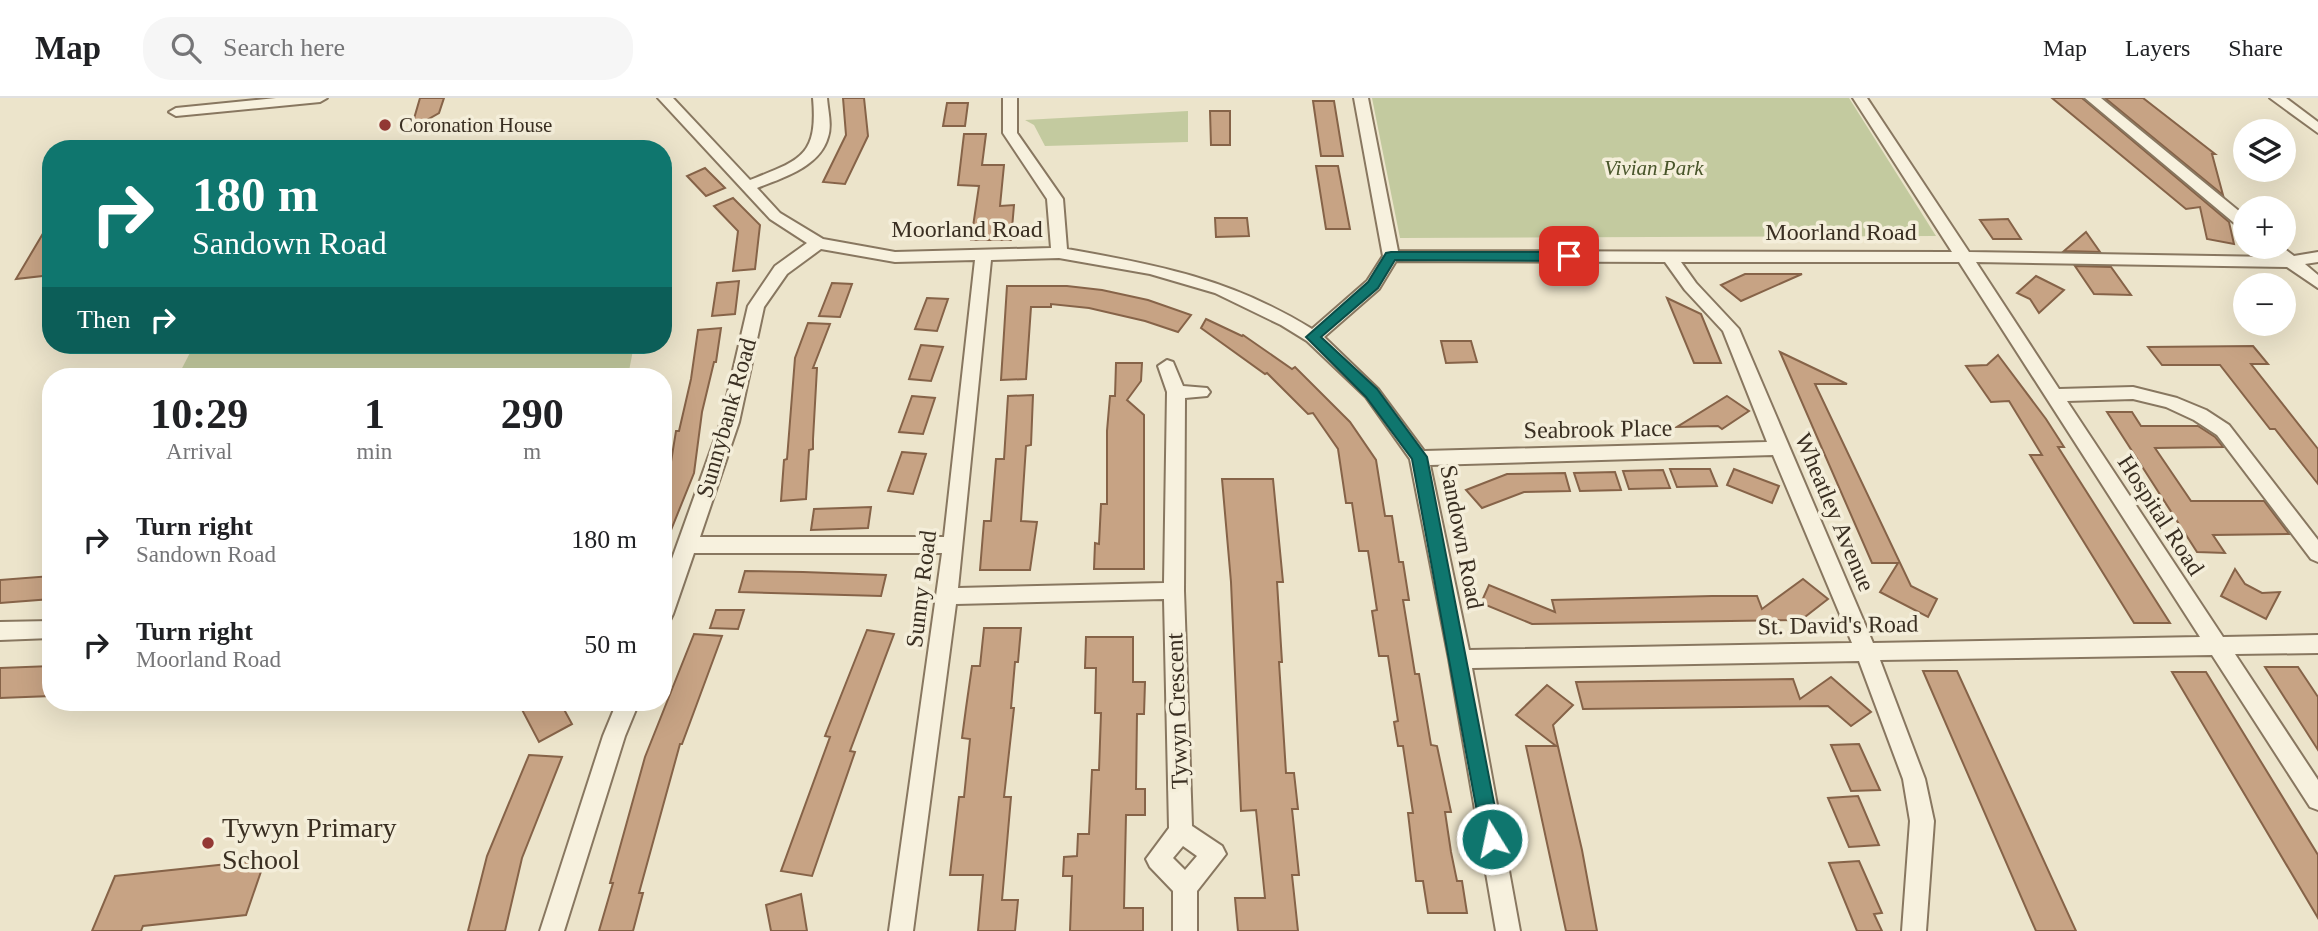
<!DOCTYPE html>
<meta charset="utf-8">
<style>
body{margin:0;font-family:"Times New Roman",serif;background:#f6f6f6;color:#202124;height:100vh;display:flex;flex-direction:column;font-size:26px;white-space:nowrap}
*{box-sizing:border-box;margin:0}
p{font-size:23px;color:#757577}
.icon{flex:none;width:38px;height:38px;fill:none;stroke:currentColor;stroke-width:2;stroke-linecap:round;stroke-linejoin:round}
.map{position:relative;flex:1;overflow:hidden}
.panel{position:absolute;left:42px;top:270px;width:630px;height:343px;display:flex;flex-direction:column;background:#fff;border-radius:28px;box-shadow:0 7px 28px #0002}
.panel>*{flex:none}
.top-card{position:absolute;left:42px;top:42px;width:630px;height:214px;border-radius:28px;box-shadow:0 7px 28px #0002;background:#0f766e;color:#fff;overflow:hidden}
.tools{position:absolute;left:2233px;top:21px;display:grid;gap:14px}
.tools a{display:grid;place-items:center;width:63px;height:63px;border-radius:50%;background:#fff;box-shadow:0 7px 28px #0002;font-size:35px}
.pin{position:absolute;display:grid;place-items:center;width:60px;height:60px;color:#fff;margin:-30px;border-radius:14px;box-shadow:0 4px 10px #0006}
.me{position:absolute;width:77px;margin:-38px;rotate:350deg;stroke-linejoin:round;filter:drop-shadow(0 0 5px #0008)}
.turn{display:flex;align-items:center;gap:24px;height:147px;padding:0 35px;font-size:32px}
.turn .icon{width:91px;height:91px;stroke-width:2.5}
.turn b{display:block;font-size:49px;line-height:60px}
.then{display:flex;align-items:center;height:66px;padding:0 35px;background:#0003;gap:14px;font-size:26px}
.eta{display:flex;justify-content:space-evenly;align-items:center;height:119px;text-align:center}
.eta b{font-size:42px;font-weight:600;line-height:49px}
ul{padding:0;list-style:none}
li{display:flex;align-items:center;gap:21px;height:105px;padding:0 35px}
li div{flex:1}
li b{display:block;font-size:26px}
li em{font-style:normal}
header{display:flex;align-items:center;gap:42px;box-sizing:border-box;height:98px;padding:0 35px;background:#fff;border-bottom:2px solid #e0e0e0}
header strong{font-size:33px}
nav{display:flex;gap:38px;margin-inline-start:auto;font-size:24px}
.search{width:490px;height:63px;background:#f6f6f6;display:flex;align-items:center;gap:18px;box-sizing:border-box;padding:0 24px;border-radius:28px;color:#757577;font-size:26px}
.map>svg:first-child{display:block}
</style>
<header>
<strong>Map</strong>
<div class="search"><svg class="icon" aria-label="search" viewBox="0 0 24 24"><circle cx="10" cy="10" r="6"/><path d="M15 15l6 6"/></svg>Search here</div>
<nav><a>Map</a><a>Layers</a><a>Share</a></nav>
</header>
<div class="map">
<svg width="2318" height="833" viewBox="0 0 2318 833">
<rect width="100%" height="100%" fill="#ece4cb"/>
<g fill="#c3ca9f">
<polygon points="1372,0 1849,0 1936,138 1400,140"/>
<polygon points="1188,13 1188,44 1045,48 1034,27 1025,22"/>
<polygon points="194,247 634,247 628,278 178,278"/>
</g>
<g fill="#c7a384" stroke="#866348" stroke-width="2">
<polygon points="420,0 444,0 439,15 411,31"/>
<polygon points="843,0 864,0 868,38 845,86 823,84 846,37"/>
<polygon points="2052,0 2082,0 2229,124 2234,146 2207,141 2200,109 2186,111"/>
<polygon points="2105,0 2143,0 2215,56 2212,56 2223,97"/>
<polygon points="1313,3 1334,3 1343,58 1321,58"/>
<polygon points="947,5 968,5 965,28 943,28"/>
<polygon points="1210,13 1230,13 1230,47 1211,47"/>
<polygon points="964,36 986,36 982,67 1004,67 1000,108 1014,107 1011,142 971,142 979,88 958,87"/>
<polygon points="1316,68 1338,68 1350,131 1326,131"/>
<polygon points="705,70 725,90 706,98 687,78"/>
<polygon points="733,100 760,127 755,171 733,173 738,133 714,108"/>
<polygon points="1215,120 1247,120 1249,138 1216,139"/>
<polygon points="2008,121 2021,141 1993,141 1980,122"/>
<polygon points="51,122 51,177 16,181"/>
<polygon points="2086,134 2100,154 2065,153 2064,153"/>
<polygon points="2075,168 2111,169 2131,197 2094,196"/>
<polygon points="1745,176 1802,176 1741,203 1721,187"/>
<polygon points="2036,178 2064,192 2039,215 2030,201 2017,195"/>
<polygon points="739,183 735,216 712,218 717,185"/>
<polygon points="832,185 852,186 840,219 819,218"/>
<polygon points="1007,188 1067,188 1102,192 1148,202 1191,217 1178,234 1145,223 1089,210 1051,206 1051,209 1031,209 1026,281 1001,282"/>
<polygon points="927,200 948,201 937,233 915,231"/>
<polygon points="1667,200 1701,216 1721,265 1694,265"/>
<polygon points="1206,221 1242,238 1243,237 1292,271 1295,269 1350,324 1376,362 1385,418 1392,418 1399,464 1403,464 1409,502 1403,502 1415,576 1419,576 1431,647 1437,648 1451,714 1445,714 1451,754 1457,783 1462,783 1467,815 1428,815 1423,783 1416,783 1408,715 1413,715 1403,648 1398,648 1394,624 1398,623 1388,558 1379,558 1372,513 1377,512 1368,453 1359,453 1352,405 1346,405 1338,351 1313,315 1308,316 1267,275 1265,276 1201,230"/>
<polygon points="808,225 830,226 813,270 817,270 813,341 813,351 809,352 806,401 781,403 784,362 787,361 795,260"/>
<polygon points="721,230 716,264 714,264 702,314 694,375 663,452 663,391 669,376 676,333 679,333 691,281 698,232"/>
<polygon points="1441,243 1471,243 1477,264 1446,265"/>
<polygon points="921,247 943,249 931,283 909,281"/>
<polygon points="2253,248 2268,266 2251,266 2318,351 2318,386 2275,331 2270,331 2220,267 2162,267 2148,249"/>
<polygon points="1780,254 1847,286 1815,286 1911,488 1937,501 1928,519 1880,494 1898,465 1872,465"/>
<polygon points="1998,257 2046,321 2064,349 2058,349 2170,525 2134,525 2030,357 2042,357 2009,303 1991,304 1966,268 1987,267"/>
<polygon points="1116,265 1142,265 1141,283 1127,302 1144,317 1144,471 1094,471 1095,445 1099,446 1101,406 1107,406 1107,333 1110,298 1115,298"/>
<polygon points="1033,297 1031,347 1026,348 1021,423 1037,424 1030,472 980,472 984,423 991,423 996,361 1004,361 1008,298"/>
<polygon points="912,298 935,300 923,336 899,334"/>
<polygon points="1727,298 1749,313 1722,331 1718,328 1677,329"/>
<polygon points="2107,314 2132,314 2141,328 2198,328 2215,339 2223,349 2155,350 2191,403 2264,403 2289,436 2213,437 2225,455 2197,454"/>
<polygon points="902,354 926,356 913,396 888,393"/>
<polygon points="1670,371 1710,371 1717,388 1677,389"/>
<polygon points="1734,371 1779,388 1772,405 1727,387"/>
<polygon points="1663,372 1670,390 1629,391 1623,373"/>
<polygon points="1615,374 1621,392 1580,393 1574,375"/>
<polygon points="1565,375 1570,393 1524,394 1482,410 1466,392 1507,376"/>
<polygon points="1222,381 1273,381 1283,484 1277,484 1282,564 1279,564 1286,675 1294,675 1298,711 1292,711 1299,777 1292,777 1298,833 1238,833 1235,800 1265,800 1256,712 1241,713 1231,484"/>
<polygon points="871,409 868,430 811,432 814,411"/>
<polygon points="2235,471 2245,486 2262,495 2280,494 2266,521 2221,498"/>
<polygon points="745,473 803,474 886,477 881,498 739,494"/>
<polygon points="51,478 51,501 0,505 0,482"/>
<polygon points="1803,481 1828,501 1801,522 1532,526 1481,505 1489,487 1555,514 1552,502 1712,498 1757,498 1762,511"/>
<polygon points="716,512 744,512 738,531 710,530"/>
<polygon points="984,530 1021,530 1018,564 1015,564 1011,610 1014,610 1004,699 1011,699 1002,802 1018,802 1015,833 978,833 983,777 950,777 959,699 964,699 970,641 962,640 966,610 972,568 980,568"/>
<polygon points="867,532 894,536 850,653 855,654 812,778 781,773 830,639 825,638"/>
<polygon points="694,536 722,538 682,646 680,646 639,795 643,795 633,833 599,833 613,785 610,785 645,659"/>
<polygon points="1086,539 1133,539 1133,584 1145,584 1144,616 1137,616 1136,691 1145,691 1145,717 1126,717 1124,810 1143,810 1143,833 1070,833 1072,778 1063,778 1064,759 1077,758 1078,736 1089,736 1092,672 1099,672 1101,615 1095,615 1096,570 1085,570"/>
<polygon points="51,568 51,598 0,600 0,570"/>
<polygon points="2265,569 2298,569 2318,599 2318,652"/>
<polygon points="1923,573 1957,573 2076,833 2036,833"/>
<polygon points="2172,574 2206,574 2318,757 2318,820"/>
<polygon points="1831,579 1871,614 1851,628 1828,608 1583,611 1576,584 1793,581 1800,601"/>
<polygon points="1547,587 1573,607 1553,627 1582,752 1597,833 1566,833 1526,648 1556,648 1516,617"/>
<polygon points="518,604 560,604 572,626 539,644"/>
<polygon points="1859,646 1880,692 1851,693 1831,647"/>
<polygon points="529,657 562,659 522,760 505,833 468,833 487,758"/>
<polygon points="1858,698 1879,747 1849,749 1828,700"/>
<polygon points="265,762 246,817 143,828 141,833 92,833 115,778"/>
<polygon points="1859,763 1882,815 1874,816 1882,833 1857,833 1829,765"/>
<polygon points="801,796 807,833 771,833 766,807"/>
</g>
<g fill="none" stroke-linecap="round" stroke-linejoin="round">
<g stroke="#887760" stroke-width="4">
<g id="minor">
<polygon points="276,0 327,0 320,4 176,18 169,14 176,10"/>
<path d="M 658,0 L 673,0 L 750,82 C 801,62 818,58 813,0 L 827,0 C 828,13 832,27 828,39 C 820,69 782,80 757,90 L 780,115 L 823,141 L 895,154 L 1051,150 L 1047,101 L 1003,35 L 1003,0 L 1017,0 L 1017,35 L 1063,101 L 1067,151 C 1158,167 1231,181 1312,231 L 1367,183 L 1383,158 L 1354,0 L 1368,0 L 1398,153 L 1952,154 L 1853,0 L 1867,0 L 1969,154 L 2274,159 L 2264,149 L 2282,149 L 2294,158 L 2318,154 L 2318,164 L 2305,166 L 2318,177 L 2318,190 L 2287,169 L 1976,164 L 2059,291 L 2133,289 L 2177,300 L 2206,312 L 2229,327 L 2318,442 L 2318,464 L 2311,461 L 2217,337 L 2194,322 L 2166,309 L 2133,301 L 2067,303 L 2223,539 L 2318,537 L 2318,555 L 2235,556 L 2318,682 L 2318,712 L 2310,709 L 2212,557 L 1880,562 L 1925,681 L 1934,723 L 1926,833 L 1902,833 L 1910,723 L 1903,681 L 1859,563 L 1472,570 L 1520,833 L 1496,833 L 1449,561 L 1410,361 L 1366,299 L 1307,243 L 1281,227 L 1215,195 L 1150,176 L 1059,160 L 991,162 L 958,490 L 1164,485 L 1167,294 L 1158,268 L 1167,262 L 1173,264 L 1183,288 L 1207,290 L 1210,294 L 1207,298 L 1185,300 L 1184,493 L 1192,728 L 1222,748 L 1226,756 L 1197,793 L 1197,833 L 1173,833 L 1173,793 L 1150,769 L 1146,761 L 1169,730 L 1164,501 L 956,506 L 913,833 L 889,833 L 942,455 L 694,455 L 673,516 L 670,522 L 663,524 L 663,486 L 721,324 L 748,208 L 775,168 L 807,145 L 770,121 ZM 821,151 L 895,164 L 975,162 L 944,439 L 700,439 L 739,324 L 764,209 L 787,176 ZM 1396,163 L 1665,164 L 1685,192 L 1723,233 L 1767,344 L 1424,353 L 1378,291 L 1324,239 L 1379,191 ZM 1681,164 L 1959,164 L 2200,539 L 1873,545 L 1739,231 L 1696,185 ZM 1773,357 L 1852,545 L 1469,552 L 1430,367 ZM 1183,748 L 1197,758 L 1185,772 L 1173,760 Z"/>
<polygon points="2085,0 2101,0 2245,118 2245,131 2239,129"/>
<polygon points="2270,0 2286,0 2318,24 2318,35"/>
<polygon points="51,523 51,540 0,542 0,524"/>
<polygon points="617,604 639,604 625,638 564,833 540,833 603,638"/>
</g>
</g>
<use href="#minor" fill="#f7f1de" fill-rule="evenodd"/>
</g>
<polygon fill="#0f766e" stroke="#0a4d48" stroke-width="2" points="1391,154 1569,154 1576,158 1569,163 1395,162 1378,190 1321,239 1377,291 1427,359 1501,741 1498,748 1492,750 1485,748 1482,741 1412,361 1366,299 1306,239 1368,184 1386,155"/>
<g fill="#933834" stroke="#f4eeda" stroke-width="2.5">
<circle cx="385" cy="27" r="7"/>
<circle cx="208" cy="745" r="7"/>
</g>
<g text-anchor="middle" stroke-width="7" stroke-linejoin="round" paint-order="stroke">
<g font-size="21" fill="#3a2f22" stroke="#f4eeda" text-anchor="start">
<text x="399" y="34">Coronation House</text>
</g>
<g font-size="21" font-style="italic" fill="#48552a" stroke="#f4eeda">
<text x="1654" y="77">Vivian Park</text>
</g>
<g font-size="24" fill="#3a2f22" stroke="#f4eeda">
<text x="967" y="139">Moorland Road</text>
<text x="1841" y="142">Moorland Road</text>
<text transform="translate(726 320) rotate(-74)" y="8">Sunnybank Road</text>
<text transform="translate(1598 331) rotate(-1)" y="8">Seabrook Place</text>
<text transform="translate(1835 414) rotate(67)" y="8">Wheatley Avenue</text>
<text transform="translate(2161 417) rotate(57)" y="8">Hospital Road</text>
<text transform="translate(1462 439) rotate(79)" y="8">Sandown Road</text>
<text transform="translate(921 491) rotate(-83)" y="8">Sunny Road</text>
<text transform="translate(1838 527) rotate(-1)" y="8">St. David's Road</text>
<text transform="translate(1177 613) rotate(-92)" y="8">Tywyn Crescent</text>
</g>
<g font-size="28" fill="#3a2f22" stroke="#f4eeda" text-anchor="start">
<text x="222" y="739">Tywyn Primary<tspan x="222" dy="32">School</tspan></text>
</g>
</g>
</svg>
<div class="tools">
<a><svg class="icon" aria-label="layers" viewBox="0 0 24 24"><path d="M12 4l9 5-9 5-9-5zM3 14l9 5 9-5"/></svg></a>
<a>+</a>
<a>−</a>
</div>
<div class="pin" style="left:1569px;top:158px;background:#d93025"><svg class="icon" aria-label="arrive" viewBox="0 0 24 24"><path d="M6 21V4h12l-3 4 3 4H6"/></svg></div>
<svg class="me" style="left:1492px;top:741px" viewBox="-20 -20 40 40"><circle r="17" fill="#0f766e" stroke="#fff" stroke-width="3"/><path d="M0-11L8 9 0 5-8 9z" fill="#fff"/></svg>
<div class="top-card">
<div class="turn"><svg class="icon" aria-label="right" viewBox="0 0 24 24"><path d="M7 20v-9h11M14 6l5 5-5 5"/></svg><div><b>180 m</b>Sandown Road</div></div>
<div class="then">Then<svg class="icon" aria-label="right" viewBox="0 0 24 24"><path d="M7 20v-9h11M14 6l5 5-5 5"/></svg></div>
</div>
<section class="panel">
<div class="eta">
<div><b>10:29</b><p>Arrival</p></div>
<div><b>1</b><p>min</p></div>
<div><b>290</b><p>m</p></div>
</div>
<ul>
<li><svg class="icon" aria-label="right" viewBox="0 0 24 24"><path d="M7 20v-9h11M14 6l5 5-5 5"/></svg><div><b>Turn right</b><p>Sandown Road</p></div><em>180 m</em></li>
<li><svg class="icon" aria-label="right" viewBox="0 0 24 24"><path d="M7 20v-9h11M14 6l5 5-5 5"/></svg><div><b>Turn right</b><p>Moorland Road</p></div><em>50 m</em></li>
</ul>
</section>
</div>
